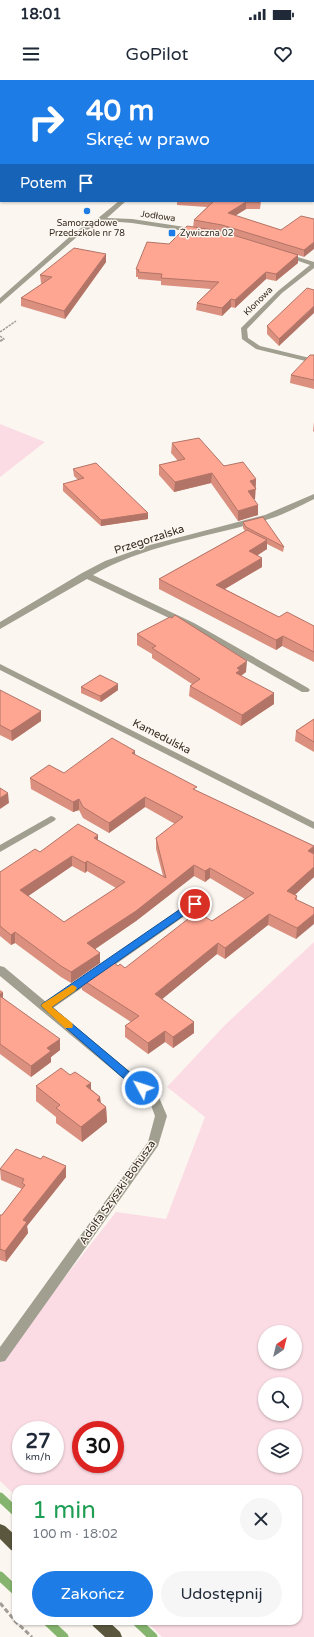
<!DOCTYPE html>
<html lang="pl">
<meta charset="utf-8">
<style>
body{margin:0;font-family:"Varela Round",sans-serif;background:#f6f6f7;color:#1f2937;height:100vh;display:flex;flex-direction:column;font-size:15px;white-space:nowrap}
*{box-sizing:border-box;margin:0}
p{font-size:13px;color:#747a83}
.icon{flex:none;width:22px;height:22px;fill:none;stroke:currentColor;stroke-width:2;stroke-linecap:round;stroke-linejoin:round}
.map{position:relative;flex:1;overflow:hidden}
.panel{position:absolute;left:12px;top:1405px;width:290px;height:140px;display:flex;flex-direction:column;background:#fff;border-radius:12px;box-shadow:0 1px 3px #0004}
.panel>*{flex:none}
.banner{position:absolute;left:0px;top:0px;width:314px;height:122px;box-shadow:0 1px 3px #0004;background:#1d7ce5;color:#fff;overflow:hidden}
.needle{width:26px;rotate:35deg}
.fabs{position:absolute;left:258px;top:1245px;display:grid;gap:8px}
.fabs a{display:grid;place-items:center;width:44px;height:44px;border-radius:50%;background:#fff;box-shadow:0 1px 3px #0004;font-size:20px}
.speed{position:absolute;left:12px;top:1341px;display:flex;gap:8px;font-size:20px;font-weight:700;text-align:center}
.speed>*{display:grid;place-content:center;width:52px;height:52px;border-radius:50%;background:#fff;box-shadow:0 1px 3px #0004;line-height:1}
.speed small{font-size:10px;font-weight:400}
.speed .limit{border:6px solid #d22;background:#fff;color:#111}
.pin{position:absolute;display:grid;place-items:center;width:34px;height:34px;color:#fff;margin:-17px;border:2px solid #fff;border-radius:50%;box-shadow:0 1px 4px #0007}
.me{position:absolute;width:44px;margin:-22px;rotate:310deg;stroke-linejoin:round;filter:drop-shadow(0 0 3px #0008)}
.turn{display:flex;align-items:center;gap:14px;height:84px;padding:0 20px;font-size:18px}
.turn .icon{width:52px;height:52px;stroke-width:2.5}
.turn b{display:block;font-size:28px;line-height:34px}
.then{display:flex;align-items:center;height:38px;padding:0 20px;background:#0003;gap:8px;font-size:15px}
.round{display:grid;place-items:center;flex:none;width:42px;height:42px;border-radius:21px;background:#f6f6f7}
.summary{display:flex;align-items:center;justify-content:space-between;height:68px;padding:0 20px}
h1{font-size:24px;font-weight:600;line-height:30px;color:#1e9e55}
.cta{display:flex;gap:8px;margin-top:auto;padding:8px 20px}
.cta a{flex:1;height:46px;border-radius:24px;background:#1d7ce5;color:#fff;font-size:16px;font-weight:600;line-height:46px;text-align:center}
.cta a+a{background:#f6f6f7;color:#1f2937}
.status{display:flex;justify-content:space-between;align-items:center;height:28px;padding:0 20px;background:#fff;direction:ltr}
.status svg{height:11px;fill:currentColor}
header{display:flex;justify-content:space-between;align-items:center;height:52px;padding:0 20px;background:#fff;font-size:18px;font-weight:600}
.map>svg:first-child{display:block}
</style>
<div class="status"><b>18:01</b><svg viewBox="0 0 49 12"><path d="M0 12V9h3v3zM5 12V6h3v6zM10 12V3h3v9zM15 12V0h3v12zM26 1h20v11H26zM47 4h2v5h-2z"/></svg></div>
<header><svg class="icon" aria-label="menu" viewBox="0 0 24 24"><path d="M4 6h16M4 12h16M4 18h16"/></svg>GoPilot<svg class="icon" aria-label="heart" viewBox="0 0 24 24"><path d="M12 20l-8-8c-3-5 5-10 8-4 3-6 11-1 8 4z"/></svg></header>
<div class="map">
<svg width="314" height="1557" viewBox="0 0 314 1557">
<rect width="100%" height="100%" fill="#fbf6f0"/>
<g fill="#fbdce5" fill-rule="evenodd">
<polygon points="18,0 314,0 314,14 313,1"/>
<polygon points="0,344 45,362 0,397"/>
<path d="M 314,862 L 314,1557 L 162,1557 L 146,1541 L 298,1541 L 298,1409 L 16,1409 L 16,1416 L 0,1401 L 0,1280 L 116,1132 L 166,1139 L 205,1037 L 167,1007 L 225,945 ZM 265,1252 L 295,1252 L 295,1282 L 265,1282 ZM 265,1304 L 295,1304 L 295,1334 L 265,1334 ZM 21,1350 L 55,1350 L 55,1384 L 21,1384 ZM 81,1350 L 115,1350 L 115,1384 L 81,1384 ZM 265,1356 L 295,1356 L 295,1386 L 265,1386 Z"/>
</g>
<g fill="none" stroke-linecap="round" stroke-linejoin="round">
<g stroke="#85b46e" stroke-width="9">
<polyline points="0,1417 16,1432"/>
<polyline points="0,1496 16,1511"/>
<polyline points="47,1541 64,1557"/>
<polyline points="136,1541 153,1557"/>
</g>
<g stroke="#a39c94" stroke-width="1.5" stroke-dasharray="2.5 1" stroke-linecap="butt">
<polyline points="0,252 16,241"/>
<polyline points="0,256 4,259 2,260"/>
</g>
<polyline stroke="#a39c94" stroke-width="2" stroke-dasharray="3 1.5" stroke-linecap="butt" points="0,261 4,259"/>
<polyline stroke="#a39c94" stroke-width="3" stroke-dasharray="5 2.5" stroke-linecap="butt" points="0,1523 16,1542 32,1557"/>
<g fill="#a09f90" fill-rule="evenodd">
<polygon points="74,0 83,0 84,1 75,1"/>
<polygon points="119,121 126,121 107,138 132,139 198,149 201,151 198,153 132,143 107,141 99,143 79,155 0,224 0,218 75,152 87,144 97,139"/>
<polygon points="284,174 288,174 314,182 314,188 282,213 247,249 248,258 260,266 314,279 314,283 256,269 242,259 241,248 278,211 310,185 284,176"/>
<path d="M 314,414 L 314,419 C 300,426 285,434 269,439 C 211,457 147,464 93,495 L 194,543 L 308,608 L 310,610 L 308,612 L 302,612 L 188,547 L 87,499 L 0,549 L 0,542 L 82,493 L 105,481 L 150,465 L 265,435 Z"/>
<polygon points="0,584 314,742 314,749 0,590"/>
<polygon points="51,736 54,737 56,739 54,741 0,772 0,765"/>
<polygon points="195,821 200,824 199,826 53,928 158,1015 167,1036 158,1066 5,1281 0,1282 0,1267 148,1062 155,1036 149,1020 0,896 0,886 4,887 46,922"/>
</g>
<g fill="#5a573e" fill-rule="evenodd">
<polygon points="0,1444 5,1446 16,1456 16,1471 11,1470 0,1459"/>
<polygon points="91,1541 108,1541 120,1552 122,1557 105,1557 93,1546"/>
</g>
</g>
<g fill="#db8f7e" fill-rule="evenodd">
<polygon points="314,50 314,85 313,85 313,51"/>
<polygon points="177,121 261,121 260,129 246,129 235,136 281,150 314,139 304,177 298,175 298,183 276,201 266,199 235,228 231,227 222,236 196,230 197,223 211,209 161,205 161,201 138,199 138,197 136,197 136,189 169,164 193,147 194,140 207,127 177,125"/>
<polygon points="106,182 65,239 21,226 21,218 42,204 41,203 40,195"/>
<polygon points="314,210 279,266 267,254 267,246"/>
<polygon points="314,275 314,309 290,303 291,295"/>
<polygon points="314,342 314,352 313,351"/>
<polygon points="172,363 256,399 255,419 254,419 258,435 238,441 211,403 174,412 159,395 159,385 178,381 171,373"/>
<polygon points="73,389 148,439 101,446 63,411 63,404 78,400 74,396"/>
<polygon points="243,442 284,467 283,472 267,464 267,469 257,475 262,487 225,509 279,537 314,546 314,582 282,566 276,570 159,509 159,499 245,451 243,448"/>
<polygon points="137,554 246,592 241,596 274,624 241,646 189,616 190,606 192,604 152,578 152,574 137,565"/>
<polygon points="118,604 118,610 101,622 81,613 81,607"/>
<polygon points="0,610 41,641 12,661 0,655"/>
<polygon points="314,639 314,672 295,661 296,651"/>
<path d="M 135,675 L 197,711 L 314,766 L 314,797 L 295,815 L 297,816 L 297,820 L 314,828 L 296,859 L 268,845 L 225,879 L 217,874 L 162,919 L 194,942 L 194,953 L 173,968 L 165,962 L 148,974 L 125,957 L 125,946 L 131,942 L 82,910 L 81,899 L 118,886 L 125,888 L 212,841 L 245,819 L 210,798 L 205,802 L 194,796 L 136,841 L 95,869 L 100,883 L 71,903 L 61,897 L 15,863 L 11,865 L 0,856 L 0,792 L 40,772 L 98,760 L 163,796 L 156,769 L 156,758 L 175,744 L 145,727 L 109,753 L 83,738 L 79,730 L 73,732 L 31,709 L 30,698 L 64,693 ZM 72,786 L 85,793 L 87,791 L 116,808 L 64,842 L 28,816 Z"/>
<polygon points="0,910 3,912 3,918 60,970 51,977 51,982 31,997 0,974"/>
<polygon points="36,1006 91,1009 100,1017 101,1023 106,1027 107,1042 82,1062 56,1043 56,1037 36,1021"/>
<polygon points="0,1089 66,1097 27,1146 28,1153 6,1182 0,1180 0,1135 2,1135 22,1109 1,1100"/>
</g>
<g fill="#b27467">
<polygon points="246,122 246,129 228,140 228,133"/>
<polygon points="314,162 314,169 304,177 304,170"/>
<polygon points="106,174 106,182 65,239 64,231"/>
<polygon points="298,175 298,183 276,201 276,194"/>
<polygon points="266,192 266,199 235,228 235,220"/>
<polygon points="231,219 231,227 222,236 222,228"/>
<polygon points="314,226 314,233 279,266 279,259"/>
<polygon points="212,393 211,403 174,412 175,402"/>
<polygon points="256,399 255,419 248,420 248,411 250,401"/>
<polygon points="258,425 258,435 238,441 238,431"/>
<polygon points="148,433 148,439 101,446 101,440"/>
<polygon points="267,460 267,469 249,481 249,471"/>
<polygon points="262,478 262,487 216,514 216,505"/>
<polygon points="283,556 282,566 276,570 276,560"/>
<polygon points="247,581 246,592 239,597 236,593 237,588"/>
<polygon points="118,604 118,610 101,622 100,616"/>
<polygon points="274,613 274,624 241,646 242,635"/>
<polygon points="41,631 41,641 12,661 11,651"/>
<polygon points="135,671 135,681 132,673"/>
<polygon points="8,713 9,723 0,729 0,718"/>
<polygon points="145,717 145,727 109,753 109,743"/>
<polygon points="79,719 79,730 73,732 73,722"/>
<polygon points="98,755 98,765 94,758"/>
<polygon points="314,766 314,777 308,771"/>
<polygon points="72,776 72,786 21,821 20,810"/>
<polygon points="87,781 87,791 85,793 85,783"/>
<polygon points="194,785 194,796 136,841 88,874 87,863"/>
<polygon points="314,787 314,797 287,822 287,811"/>
<polygon points="210,788 210,798 205,802 205,791"/>
<polygon points="269,834 268,845 225,879 225,868"/>
<polygon points="314,834 314,844 296,859 297,848"/>
<polygon points="15,852 15,863 11,865 11,855"/>
<polygon points="218,863 217,874 155,925 155,914"/>
<polygon points="100,873 100,883 71,903 71,892"/>
<polygon points="3,912 3,923 0,925 0,914"/>
<polygon points="194,942 194,953 173,968 173,957"/>
<polygon points="165,951 165,962 148,974 148,963"/>
<polygon points="60,959 60,970 51,977 51,982 31,997 31,986 47,968"/>
<polygon points="91,1003 91,1018 86,1006"/>
<polygon points="100,1017 101,1031 106,1027 107,1042 82,1062 81,1047 97,1020"/>
<polygon points="66,1086 66,1097 27,1146 28,1153 6,1182 5,1171 23,1140"/>
</g>
<g fill="#ffa693" stroke="#b27467" fill-rule="evenodd">
<polygon points="314,50 314,75 313,75 313,51"/>
<polygon points="214,121 261,121 260,122 246,122 228,133 281,150 301,136 314,139 314,162 304,170 222,145 194,140"/>
<polygon points="187,146 220,151 298,175 276,194 266,192 235,220 231,219 222,228 197,223 219,202 161,198 162,194 138,192 139,190 136,189 147,162 169,164"/>
<polygon points="74,168 106,174 64,231 21,218 52,197 40,195"/>
<polygon points="307,208 314,210 314,226 279,259 267,246"/>
<polygon points="310,275 314,275 314,300 291,295"/>
<polygon points="199,358 224,386 243,382 256,399 250,401 256,409 248,411 258,425 238,431 212,393 175,402 159,385 185,379 172,363"/>
<polygon points="96,383 148,433 101,440 63,404 84,398 73,389"/>
<polygon points="263,437 284,467 246,447 243,442"/>
<polygon points="247,450 267,460 249,471 262,478 216,505 279,537 287,532 314,546 314,572 283,556 276,560 159,499"/>
<polygon points="175,535 247,581 237,588 240,590 236,593 274,613 242,635 190,606 200,599 152,568 156,566 137,554 170,537 172,538"/>
<polygon points="100,595 118,604 100,616 81,607"/>
<polygon points="0,610 41,631 11,651 0,645"/>
<polygon points="314,639 314,662 296,651"/>
<path d="M 112,658 L 135,671 L 132,673 L 197,707 L 193,709 L 314,766 L 308,771 L 314,774 L 314,787 L 287,811 L 297,816 L 295,819 L 314,828 L 314,834 L 297,848 L 269,834 L 225,868 L 218,863 L 155,914 L 194,942 L 173,957 L 165,951 L 148,963 L 125,946 L 139,936 L 81,899 L 109,879 L 118,886 L 120,884 L 125,888 L 197,832 L 212,841 L 254,813 L 210,788 L 205,791 L 194,785 L 136,831 L 87,863 L 100,873 L 71,892 L 61,886 L 15,852 L 11,855 L 0,846 L 0,792 L 35,769 L 40,772 L 78,744 L 98,755 L 94,758 L 166,798 L 156,758 L 183,737 L 145,717 L 109,743 L 83,727 L 79,719 L 73,722 L 30,698 L 49,685 L 64,693 ZM 72,776 L 85,783 L 87,781 L 125,802 L 64,842 L 20,810 Z"/>
<polygon points="0,708 8,713 0,718"/>
<polygon points="0,916 60,959 47,968 51,971 31,986 0,964"/>
<polygon points="61,988 70,995 75,992 91,1003 86,1006 100,1017 97,1020 106,1027 81,1047 56,1028 60,1025 36,1006"/>
<polygon points="16,1069 41,1079 43,1076 66,1086 23,1140 27,1142 5,1171 0,1169 0,1135 2,1135 25,1105 22,1103 24,1099 0,1089"/>
</g>
<polygon fill="#1d7ce5" stroke="#135195" points="192,821 198,821 200,824 52,927 145,1005 147,1008 145,1011 138,1011 41,926 42,924"/>
<polygon fill="#f59e0b" points="72,905 75,906 77,908 75,911 52,927 72,943 73,946 72,948 65,948 41,926 42,924"/>
<g fill="#1d7ce5" stroke="#fbf6f0" stroke-width="1.5">
<circle cx="87" cy="131" r="4"/>
<rect x="168" y="149" width="8" height="8" rx="2"/>
</g>
<g text-anchor="middle" stroke-width="3" stroke-linejoin="round" paint-order="stroke">
<g font-size="9" fill="#362c21" stroke="#fbf6f0">
<text transform="translate(158 136) rotate(8)" y="3">Jodłowa</text>
<text transform="translate(258 221) rotate(-45)" y="3">Klonowa</text>
</g>
<g font-size="9" fill="#362c21" stroke="#fbf6f0">
<text x="87" y="146">Samorządowe<tspan x="87" dy="10">Przedszkole nr 78</tspan></text>
<text x="180" y="156" text-anchor="start">Żywiczna 02</text>
</g>
<g font-size="11" fill="#362c21" stroke="#fbf6f0">
<text transform="translate(149 459) rotate(-18)" y="4">Przegorzalska</text>
<text transform="translate(162 656) rotate(27)" y="4">Kamedulska</text>
<text transform="translate(117 1112) rotate(-55)" y="4">Adolfa Szyszki-Bohusza</text>
</g>
</g>
</svg>
<div class="fabs">
<a><svg class="needle" viewBox="-14 -14 28 28"><path d="M0-13l5 13h-10z" fill="#e53935"/><path d="M0 13l5-13h-10z" fill="#747a83"/></svg></a>
<a><svg class="icon" aria-label="search" viewBox="0 0 24 24"><circle cx="10" cy="10" r="6"/><path d="M15 15l6 6"/></svg></a>
<a><svg class="icon" aria-label="layers" viewBox="0 0 24 24"><path d="M12 4l9 5-9 5-9-5zM3 14l9 5 9-5"/></svg></a>
</div>
<div class="speed"><div>27<small>km/h</small></div><div class="limit">30</div></div>
<div class="pin" style="left:195px;top:824px;background:#d93025"><svg class="icon" aria-label="arrive" viewBox="0 0 24 24"><path d="M6 21V4h12l-3 4 3 4H6"/></svg></div>
<svg class="me" style="left:142px;top:1008px" viewBox="-20 -20 40 40"><circle r="17" fill="#1d7ce5" stroke="#fff" stroke-width="3"/><path d="M0-11L8 9 0 5-8 9z" fill="#fff"/></svg>
<div class="banner">
<div class="turn"><svg class="icon" aria-label="right" viewBox="0 0 24 24"><path d="M7 20v-9h11M14 6l5 5-5 5"/></svg><div><b>40 m</b>Skręć w prawo</div></div>
<div class="then">Potem<svg class="icon" aria-label="arrive" viewBox="0 0 24 24"><path d="M6 21V4h12l-3 4 3 4H6"/></svg></div>
</div>
<section class="panel">
<div class="summary"><div><h1>1 min</h1><p>100 m · 18:02</p></div><a class="round"><svg class="icon" aria-label="close" viewBox="0 0 24 24"><path d="M6 6l12 12M18 6L6 18"/></svg></a></div>
<div class="cta"><a>Zakończ</a><a>Udostępnij</a></div>
</section>
</div>
